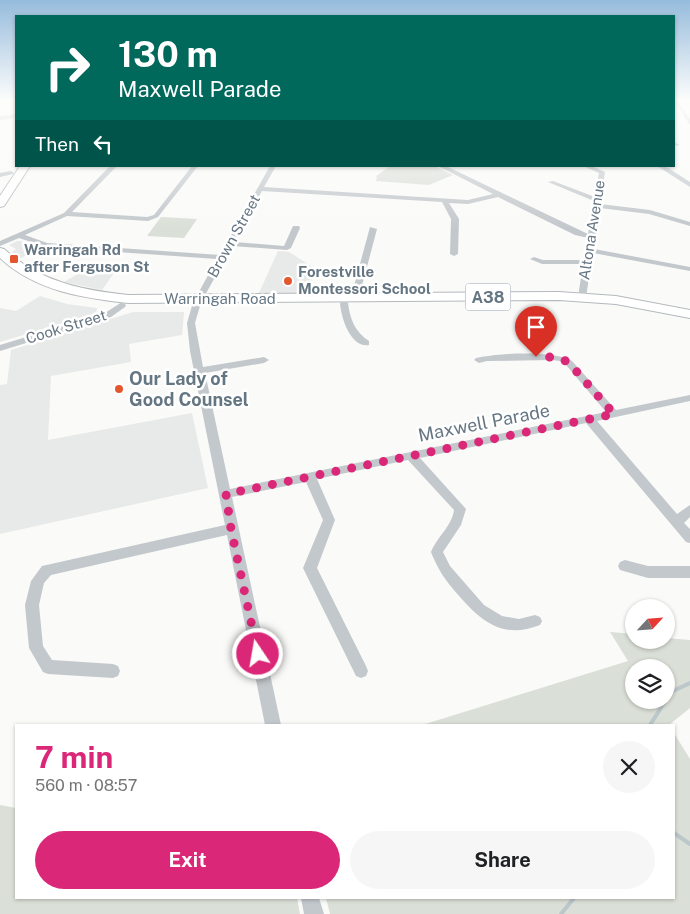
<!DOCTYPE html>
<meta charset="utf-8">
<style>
body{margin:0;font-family:"Public Sans",sans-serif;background:#f6f6f6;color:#202124;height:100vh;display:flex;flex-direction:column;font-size:19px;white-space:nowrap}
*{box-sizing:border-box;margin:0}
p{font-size:16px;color:#757577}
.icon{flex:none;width:28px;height:28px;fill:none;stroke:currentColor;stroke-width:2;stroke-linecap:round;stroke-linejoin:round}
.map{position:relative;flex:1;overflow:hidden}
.panel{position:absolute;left:15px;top:724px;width:660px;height:175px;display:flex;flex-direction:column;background:#fff;border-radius:0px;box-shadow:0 1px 4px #0004}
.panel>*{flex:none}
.hud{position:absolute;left:15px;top:15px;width:660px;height:152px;border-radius:0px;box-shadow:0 1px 4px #0004;background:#00695c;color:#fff;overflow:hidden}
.needle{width:32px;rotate:64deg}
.tools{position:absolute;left:625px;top:599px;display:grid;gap:10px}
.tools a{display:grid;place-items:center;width:50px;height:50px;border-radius:50%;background:#fff;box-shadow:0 1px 4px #0004;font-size:25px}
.pin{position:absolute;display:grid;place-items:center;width:42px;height:42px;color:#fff;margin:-51px -21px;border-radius:50% 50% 50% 0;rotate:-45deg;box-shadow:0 0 5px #0007}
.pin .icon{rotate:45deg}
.me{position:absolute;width:55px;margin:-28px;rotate:348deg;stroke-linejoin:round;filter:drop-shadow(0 0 4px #0008)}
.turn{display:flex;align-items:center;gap:18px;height:105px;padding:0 20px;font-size:22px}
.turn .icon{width:65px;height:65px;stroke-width:2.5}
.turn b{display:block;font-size:35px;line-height:42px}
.then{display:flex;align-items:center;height:48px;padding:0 20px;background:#0003;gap:10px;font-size:19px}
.round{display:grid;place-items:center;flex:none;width:52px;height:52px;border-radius:26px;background:#f6f6f6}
.summary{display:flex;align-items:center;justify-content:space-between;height:85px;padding:0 20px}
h1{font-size:30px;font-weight:700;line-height:38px;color:#db2777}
.primary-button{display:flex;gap:10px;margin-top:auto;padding:10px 20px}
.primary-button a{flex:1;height:58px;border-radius:30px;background:#db2777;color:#fff;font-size:20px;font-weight:700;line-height:58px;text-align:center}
.primary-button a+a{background:#f6f6f6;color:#202124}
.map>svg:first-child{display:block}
</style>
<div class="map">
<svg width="690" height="914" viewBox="0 0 690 914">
<rect width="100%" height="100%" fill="#fafaf8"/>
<g fill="#e8e9e9">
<polygon points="17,241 21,241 41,248 19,259 12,252 16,249 9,245"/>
<polygon points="278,251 289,252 316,269 308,293 259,293"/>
<polygon points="88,268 116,270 102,290 64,282"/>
<polygon points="40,296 67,304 97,308 96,313 0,342 0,308 16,311"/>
<polygon points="133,312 184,312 182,335 129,344 131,362 51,376 48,440 192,413 208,488 0,534 0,385 7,384 11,350"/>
</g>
<g fill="#dadfd7" fill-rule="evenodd">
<polygon points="390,166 434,166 453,175 429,185 376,181 377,177 375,177"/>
<polygon points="161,217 197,219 184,238 147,236"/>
<path d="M 610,632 L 634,634 L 634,640 L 666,640 L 666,638 L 690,640 L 690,708 L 669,725 L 422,725 L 628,661 ZM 634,668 L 666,668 L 666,700 L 634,700 Z"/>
<polygon points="674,733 690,759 690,914 330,914 326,898 674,898"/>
<polygon points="0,805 16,808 16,898 297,898 300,914 0,914"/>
</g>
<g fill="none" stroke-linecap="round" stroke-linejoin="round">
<g stroke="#bbc7cb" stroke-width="4">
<polyline points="666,699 673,691 690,683"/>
<polyline points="650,725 666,700"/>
<polyline points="674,833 690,844"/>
<polyline points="561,914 574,898"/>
</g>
<g stroke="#b4b9bd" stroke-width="2">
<g id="highway">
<polygon points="20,166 30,166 4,206 0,207 0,196"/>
<path d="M 0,248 L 4,249 C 40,282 82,290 128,295 L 559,292 L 616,296 L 690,310 L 690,318 L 616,304 L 559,300 L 128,303 C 83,298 35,291 0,258 Z"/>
</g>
</g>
<g fill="#c3c8cc" fill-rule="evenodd">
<polygon points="674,101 678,101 690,119 690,125"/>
<polygon points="16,114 16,118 0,120 0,116"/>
<polygon points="674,142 680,145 674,146"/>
<polygon points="110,166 117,166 72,212 147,217 154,215 192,166 198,166 158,217 148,221 67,216 25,235 47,243 220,255 270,166 276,166 264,187 468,200 493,194 438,166 446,166 588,234 594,201 548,182 553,181 595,197 599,173 583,166 592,166 605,172 600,204 650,210 690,222 690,226 649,214 600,208 594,249 690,267 690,271 593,253 586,297 582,300 579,299 578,297 583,264 542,264 530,259 534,257 543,260 584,260 588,238 575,235 498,197 468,204 449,203 459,219 458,254 454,256 450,254 451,219 442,202 262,191 234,242 284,246 293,226 299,226 300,228 291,248 287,250 232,246 203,299 199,302 195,299 217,259 46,247 19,238 0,246 0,241 64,213"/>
<polygon points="657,166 665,166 690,182 690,187"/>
<polygon points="11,171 14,173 13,174 0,177 0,173"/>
<polygon points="370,227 377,229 359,297 355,300 351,297"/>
<path d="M 344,300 L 348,303 C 350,319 355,332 369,341 L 369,345 C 350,348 341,317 340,303 Z"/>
<polygon points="122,302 126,305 125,307 111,317 0,351 0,345 105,313"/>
<path d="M 196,303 L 200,306 L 195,323 L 203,367 L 264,357 L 269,360 L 264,363 L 205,373 L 230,489 L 606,412 L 566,365 L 560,361 L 552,360 L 487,361 L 479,363 L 474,360 L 476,358 C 495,353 556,350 572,361 L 616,410 L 690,395 L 690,401 L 597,421 L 677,514 L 690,505 L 690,517 L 684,523 L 690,529 L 690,543 L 686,542 L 586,423 L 420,458 L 466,509 L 461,525 L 443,552 L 450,566 L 484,605 L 502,616 L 519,619 L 535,615 L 540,617 L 542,621 L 540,625 C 504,639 483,623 460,597 C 446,581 439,572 431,552 C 437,537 452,526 454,510 L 408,460 L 317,479 L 335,520 L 317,568 L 366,666 L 368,671 L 366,676 L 361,678 L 356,676 L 303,568 L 323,520 L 306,482 L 232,497 L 281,725 L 265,725 L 227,535 L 51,575 L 44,583 L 39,605 L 43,646 L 52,660 L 113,664 L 118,666 L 120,671 L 118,676 L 113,678 L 48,674 L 43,672 L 29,648 L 25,605 L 31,581 L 42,566 L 225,525 L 190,351 L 187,323 L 192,306 Z"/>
<polygon points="625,560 648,566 690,566 690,578 648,578 620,570 618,566 620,562"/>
<polygon points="301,898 319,898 324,914 304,914"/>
</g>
<use href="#highway" fill="#fff" fill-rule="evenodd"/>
</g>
<linearGradient id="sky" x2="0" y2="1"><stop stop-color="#96bcdc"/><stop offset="0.44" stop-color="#fdfdfc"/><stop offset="1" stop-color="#fdfdfc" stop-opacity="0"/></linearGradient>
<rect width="690" height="229" fill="url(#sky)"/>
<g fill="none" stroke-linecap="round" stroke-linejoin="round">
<path stroke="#db2777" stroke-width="9" stroke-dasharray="0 16.2" d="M 258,654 L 231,529 L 226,494 L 614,414 L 569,363 C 559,356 548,357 536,357"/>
</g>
<g fill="#e4572e" stroke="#fff" stroke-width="2">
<rect x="9" y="254" width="10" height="10" rx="2.5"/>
<circle cx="288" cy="281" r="5"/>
<circle cx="119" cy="389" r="5"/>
</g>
<g text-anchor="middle" stroke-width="5" stroke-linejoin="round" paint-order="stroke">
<g font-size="15" fill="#657683" stroke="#fff">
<text transform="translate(592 230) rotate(-81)" y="5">Altona Avenue</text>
<text transform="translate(234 236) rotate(-61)" y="5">Brown Street</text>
<text x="220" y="304">Warringah Road</text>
<text transform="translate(66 327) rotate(-17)" y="5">Cook Street</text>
</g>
<g font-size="15" font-weight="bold" fill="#657683" stroke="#fff" text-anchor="start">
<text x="24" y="255">Warringah Rd<tspan x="24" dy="17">after Ferguson St</tspan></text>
<text x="298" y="277">Forestville<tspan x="298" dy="17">Montessori School</tspan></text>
</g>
<rect fill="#fff" stroke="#939fa8" stroke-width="1" x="465.5" y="283.5" width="45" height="27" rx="4"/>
<g font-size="16" font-weight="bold" fill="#657683">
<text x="488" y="303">A38</text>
</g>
<g font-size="18" font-weight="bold" fill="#657683" stroke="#fff" text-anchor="start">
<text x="129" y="385">Our Lady of<tspan x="129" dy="21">Good Counsel</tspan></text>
</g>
<g font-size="18" fill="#657683" stroke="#fff">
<text transform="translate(484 423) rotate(-11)" y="6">Maxwell Parade</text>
</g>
</g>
</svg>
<div class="tools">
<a><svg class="needle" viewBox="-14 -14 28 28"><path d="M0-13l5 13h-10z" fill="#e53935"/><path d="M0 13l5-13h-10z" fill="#757577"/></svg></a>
<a><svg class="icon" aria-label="layers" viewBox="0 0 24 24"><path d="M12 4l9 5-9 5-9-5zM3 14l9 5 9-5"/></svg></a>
</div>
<div class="pin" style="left:536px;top:357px;background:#d93025"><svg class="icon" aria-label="arrive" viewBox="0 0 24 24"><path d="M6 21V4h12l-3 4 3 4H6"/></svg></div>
<svg class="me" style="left:258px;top:654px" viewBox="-20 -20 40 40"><circle r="17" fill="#db2777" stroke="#fff" stroke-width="3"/><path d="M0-11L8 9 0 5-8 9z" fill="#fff"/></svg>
<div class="hud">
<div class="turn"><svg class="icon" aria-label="right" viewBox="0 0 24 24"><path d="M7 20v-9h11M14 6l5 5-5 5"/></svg><div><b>130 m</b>Maxwell Parade</div></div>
<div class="then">Then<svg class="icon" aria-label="left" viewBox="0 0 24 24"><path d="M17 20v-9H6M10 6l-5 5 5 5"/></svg></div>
</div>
<section class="panel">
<div class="summary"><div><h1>7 min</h1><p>560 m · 08:57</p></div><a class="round"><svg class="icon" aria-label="close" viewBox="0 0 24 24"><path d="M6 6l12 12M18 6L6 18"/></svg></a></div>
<div class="primary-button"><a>Exit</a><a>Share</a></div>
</section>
</div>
